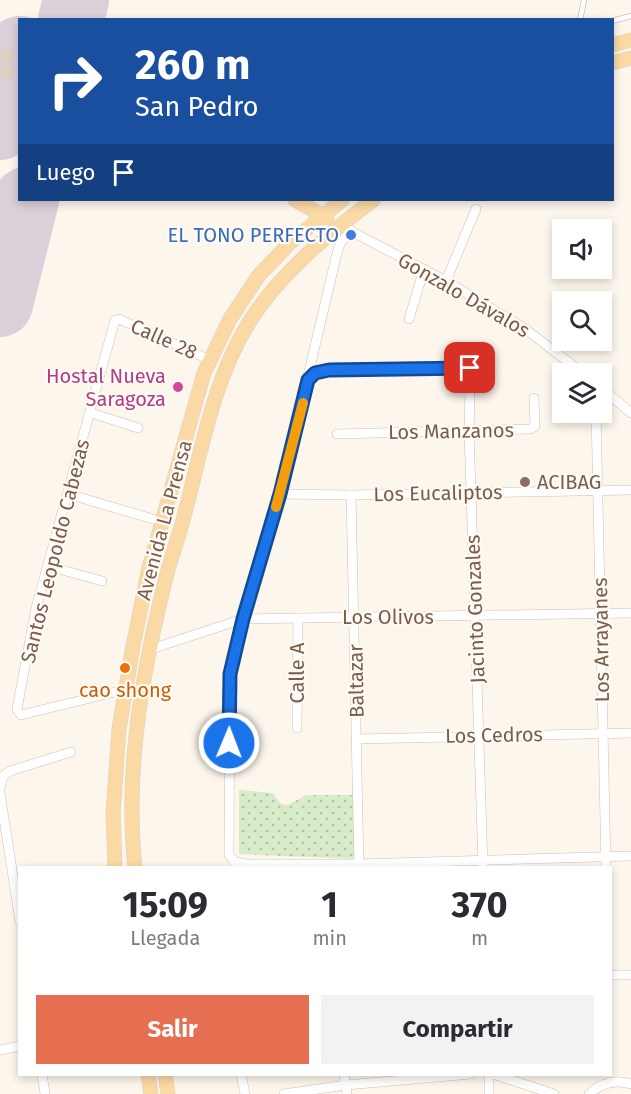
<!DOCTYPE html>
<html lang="es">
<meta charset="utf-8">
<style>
body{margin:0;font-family:"Fira Sans",sans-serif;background:#f2f2f3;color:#2b2b33;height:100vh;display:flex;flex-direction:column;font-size:22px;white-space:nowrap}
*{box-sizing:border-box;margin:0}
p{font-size:20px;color:#7c7c81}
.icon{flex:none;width:33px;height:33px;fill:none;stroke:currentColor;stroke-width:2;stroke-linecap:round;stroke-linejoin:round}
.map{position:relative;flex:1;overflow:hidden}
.details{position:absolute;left:18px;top:866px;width:594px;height:210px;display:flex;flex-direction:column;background:#fff;border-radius:0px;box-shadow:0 3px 9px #0003}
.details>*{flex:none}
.hud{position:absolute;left:18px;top:18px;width:596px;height:183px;border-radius:0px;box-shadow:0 3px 9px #0003;background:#1a4fa0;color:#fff;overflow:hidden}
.controls{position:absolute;left:552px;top:219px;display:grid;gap:12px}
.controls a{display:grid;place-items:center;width:60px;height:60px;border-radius:0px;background:#fff;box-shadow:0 3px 9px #0003;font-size:30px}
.pin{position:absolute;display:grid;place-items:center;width:51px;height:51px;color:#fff;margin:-26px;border-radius:12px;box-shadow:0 3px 9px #0006}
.me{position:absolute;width:66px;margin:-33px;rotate:1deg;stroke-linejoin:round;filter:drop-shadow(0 0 4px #0008)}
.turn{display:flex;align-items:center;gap:21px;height:126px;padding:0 18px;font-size:27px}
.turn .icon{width:78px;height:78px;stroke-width:2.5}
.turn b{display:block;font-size:42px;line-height:51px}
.then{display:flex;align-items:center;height:57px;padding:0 18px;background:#0003;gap:12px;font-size:22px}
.eta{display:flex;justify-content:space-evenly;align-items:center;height:102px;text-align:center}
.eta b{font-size:36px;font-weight:700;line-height:42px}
.cta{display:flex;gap:12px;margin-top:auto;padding:12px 18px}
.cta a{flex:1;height:69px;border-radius:0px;background:#e76f51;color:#fff;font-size:24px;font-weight:700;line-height:69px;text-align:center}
.cta a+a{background:#f2f2f3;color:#2b2b33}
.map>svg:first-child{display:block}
</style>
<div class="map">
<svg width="631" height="1094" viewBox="0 0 631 1094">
<defs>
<pattern id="park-dots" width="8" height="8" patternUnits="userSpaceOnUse" patternTransform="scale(1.5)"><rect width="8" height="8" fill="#d8ecc9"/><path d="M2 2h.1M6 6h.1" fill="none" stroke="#b4c2a5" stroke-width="1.8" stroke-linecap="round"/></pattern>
</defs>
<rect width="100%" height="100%" fill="#fdf6ec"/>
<polygon fill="url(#park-dots)" points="239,790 273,793 281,804 288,805 306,795 353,795 355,859 239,854"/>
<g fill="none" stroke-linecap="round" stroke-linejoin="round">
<g stroke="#dbcfda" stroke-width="66">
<polyline points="71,20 76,0"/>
<polyline points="0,127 20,49"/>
<polyline points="0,304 26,200"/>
</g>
<g stroke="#dcd0c4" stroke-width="14" stroke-dasharray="14 7" stroke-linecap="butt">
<polyline points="0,54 20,61"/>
<polyline points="0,70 20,77"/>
</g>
<g stroke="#d1beb0" stroke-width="6">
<g id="lane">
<polyline points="580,20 584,0"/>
<polyline points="612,21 631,16"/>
</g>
</g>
<g stroke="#d1beb0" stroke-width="10">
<g id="street">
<polyline points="347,229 446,281 524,328 584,374"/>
<polyline points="351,230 340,244 337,253 280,494 243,619 230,674 229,854 234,862 247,864 359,864 631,856"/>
<polyline points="446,281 476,209"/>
<polyline points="409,319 424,269"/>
<polyline points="471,352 469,431 483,867"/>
<polyline points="308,380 315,373 329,370 470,367"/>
<polyline points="602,388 631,413"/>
<polyline points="596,412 606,867"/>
<polyline points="91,413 138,428"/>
<polyline points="337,434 530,429 535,426 534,398"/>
<polyline points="68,494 163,522"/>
<polyline points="280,494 351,495 631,490"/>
<polyline points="351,495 359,867"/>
<polyline points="48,566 102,581"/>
<polyline points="151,649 243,619 631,613"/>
<polyline points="127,689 21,715 17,709 36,608 115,320 119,319 210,360"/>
<polyline points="297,728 298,618"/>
<polyline points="357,739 631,733"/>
<polyline points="0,787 3,776 10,771 71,752"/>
<polyline points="0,793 20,921"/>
<polyline points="610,975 631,975"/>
<polyline points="0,1050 20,1046"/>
<polyline points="42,1074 45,1094"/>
<polyline points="241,1074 245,1094"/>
<polyline points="344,1074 347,1094"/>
<polyline points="493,1074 554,1094"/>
<polyline points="284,1094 346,1085 471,1074"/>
<polyline points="489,1094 489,1074"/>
<path d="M 589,1094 C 601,1083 615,1079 631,1084"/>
</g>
</g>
<g stroke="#dad1cd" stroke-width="15">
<g id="primary">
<polyline points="612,45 631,40"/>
<polyline points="612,63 631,58"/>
<polyline points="295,200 327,218"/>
<polyline points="115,867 113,813 119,729 133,646 149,568 204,373 230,319 259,275 290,243 342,200"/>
<path d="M 135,867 C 124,767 144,662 169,566 C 175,547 181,528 186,509 C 202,447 214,380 248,324 C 279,274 326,236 373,200"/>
<polyline points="148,1074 151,1094"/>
<polyline points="165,1074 168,1094"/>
</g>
</g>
<use href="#lane" stroke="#fff" stroke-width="4.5"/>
<use href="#street" stroke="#fff" stroke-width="9"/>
<use href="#primary" stroke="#fbd9a5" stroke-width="14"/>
</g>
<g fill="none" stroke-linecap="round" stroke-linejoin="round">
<g stroke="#114b97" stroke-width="15">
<polyline id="route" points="229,743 230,674 243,619 280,494 308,380 315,373 329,370 470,368"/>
</g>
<use href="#route" stroke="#1a73e8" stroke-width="10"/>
<polyline stroke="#f59e0b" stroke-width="10" points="276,507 303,403"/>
</g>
<circle fill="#3f7fe0" stroke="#fffaf3" stroke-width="2" cx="351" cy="235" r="6"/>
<circle fill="#d1479c" stroke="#fffaf3" stroke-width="2" cx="178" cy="387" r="6"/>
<circle fill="#8d6e63" stroke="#fffaf3" stroke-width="2" cx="525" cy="482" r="6"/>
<circle fill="#e8710a" stroke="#fffaf3" stroke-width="2" cx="125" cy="668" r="6"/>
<g text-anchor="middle" stroke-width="4.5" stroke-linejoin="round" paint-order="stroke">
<g font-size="20" fill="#366cbe" stroke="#fffaf3" text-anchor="end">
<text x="339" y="242">EL TONO PERFECTO</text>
</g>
<g font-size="20" fill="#7a5c4d" stroke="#fffaf3">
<text transform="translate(464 295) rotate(30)" y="7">Gonzalo Dávalos</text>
<text transform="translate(164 339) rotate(24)" y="7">Calle 28</text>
<text transform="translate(451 431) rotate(-1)" y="7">Los Manzanos</text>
<text transform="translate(438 493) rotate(-1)" y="7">Los Eucaliptos</text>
<text transform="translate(164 520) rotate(-75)" y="7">Avenida La Prensa</text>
<text transform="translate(55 551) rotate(-76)" y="7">Santos Leopoldo Cabezas</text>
<text transform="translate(475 609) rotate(-92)" y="7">Jacinto Gonzales</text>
<text x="388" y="624">Los Olivos</text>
<text transform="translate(601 640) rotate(-91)" y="7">Los Arrayanes</text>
<text transform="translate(297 673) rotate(-90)" y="7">Calle A</text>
<text transform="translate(356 681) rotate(-91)" y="7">Baltazar</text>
<text transform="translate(494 735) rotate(-1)" y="7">Los Cedros</text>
</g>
<g font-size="20" fill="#b23c85" stroke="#fffaf3" text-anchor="end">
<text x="166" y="383">Hostal Nueva<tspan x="166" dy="23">Saragoza</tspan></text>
</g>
<g font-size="20" fill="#785e54" stroke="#fffaf3" text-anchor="start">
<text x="537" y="489">ACIBAG</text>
</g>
<g font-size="20" fill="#c56008" stroke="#fffaf3">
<text x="125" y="697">cao shong</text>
</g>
</g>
</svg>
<div class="controls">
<a><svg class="icon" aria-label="sound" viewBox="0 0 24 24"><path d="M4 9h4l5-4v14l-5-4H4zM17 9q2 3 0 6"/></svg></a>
<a><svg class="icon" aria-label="search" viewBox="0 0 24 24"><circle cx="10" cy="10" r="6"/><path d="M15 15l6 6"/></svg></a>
<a><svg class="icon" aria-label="layers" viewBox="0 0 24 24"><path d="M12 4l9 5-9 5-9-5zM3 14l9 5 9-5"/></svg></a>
</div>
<div class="pin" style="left:470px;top:368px;background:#d93025"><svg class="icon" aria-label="arrive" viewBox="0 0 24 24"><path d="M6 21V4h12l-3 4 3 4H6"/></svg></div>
<svg class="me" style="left:229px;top:743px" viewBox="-20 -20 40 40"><circle r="17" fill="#1a73e8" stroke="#fff" stroke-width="3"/><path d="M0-11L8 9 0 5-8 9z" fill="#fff"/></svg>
<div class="hud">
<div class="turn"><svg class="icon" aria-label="right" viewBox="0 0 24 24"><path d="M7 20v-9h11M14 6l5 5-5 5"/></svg><div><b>260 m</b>San Pedro</div></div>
<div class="then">Luego<svg class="icon" aria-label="arrive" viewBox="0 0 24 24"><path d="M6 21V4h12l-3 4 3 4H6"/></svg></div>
</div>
<section class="details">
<div class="eta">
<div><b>15:09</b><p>Llegada</p></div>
<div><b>1</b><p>min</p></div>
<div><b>370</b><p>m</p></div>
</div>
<div class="cta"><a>Salir</a><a>Compartir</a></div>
</section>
</div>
